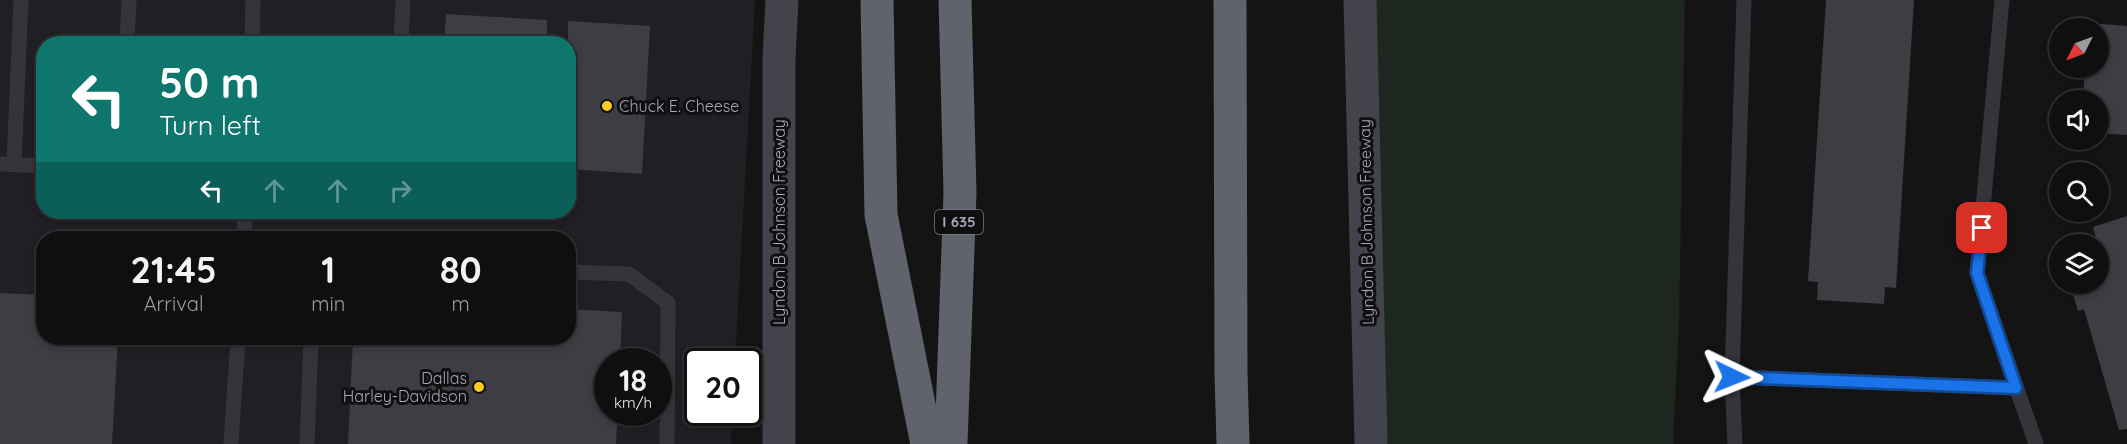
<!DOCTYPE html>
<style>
body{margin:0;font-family:Quicksand,sans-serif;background:#1d1d1e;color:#f1f3f6;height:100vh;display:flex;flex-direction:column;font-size:22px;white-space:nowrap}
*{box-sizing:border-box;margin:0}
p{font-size:20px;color:#9b9c9f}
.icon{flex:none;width:33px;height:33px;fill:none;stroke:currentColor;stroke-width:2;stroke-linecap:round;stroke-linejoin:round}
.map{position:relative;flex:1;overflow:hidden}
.panel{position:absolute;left:36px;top:231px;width:540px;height:114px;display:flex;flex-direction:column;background:#0f0f10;border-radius:24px;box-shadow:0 3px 9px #0003,0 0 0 2px #2f2f30}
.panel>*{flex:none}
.banner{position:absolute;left:36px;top:36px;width:540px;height:183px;border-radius:24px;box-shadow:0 3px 9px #0003,0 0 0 2px #2f2f30;background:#0f766e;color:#fff;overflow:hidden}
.needle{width:39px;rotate:228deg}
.tools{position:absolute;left:2049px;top:18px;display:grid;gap:12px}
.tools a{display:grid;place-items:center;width:60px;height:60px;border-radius:50%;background:#0f0f10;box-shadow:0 3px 9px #0003,0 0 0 2px #2f2f30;font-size:30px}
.speed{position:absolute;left:594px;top:348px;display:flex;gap:12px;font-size:30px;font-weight:700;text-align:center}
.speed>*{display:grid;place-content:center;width:78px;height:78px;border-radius:50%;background:#0f0f10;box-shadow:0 3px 9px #0003,0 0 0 2px #2f2f30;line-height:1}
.speed small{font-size:15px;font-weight:400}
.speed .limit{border:3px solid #111;border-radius:9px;background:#fff;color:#111}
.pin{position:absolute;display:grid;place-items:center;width:51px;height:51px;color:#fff;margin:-26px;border-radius:12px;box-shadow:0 3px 9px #0006}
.me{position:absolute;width:66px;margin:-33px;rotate:92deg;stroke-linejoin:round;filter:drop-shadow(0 0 4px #0008)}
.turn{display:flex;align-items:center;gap:21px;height:126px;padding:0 24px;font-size:27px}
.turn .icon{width:78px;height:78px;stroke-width:2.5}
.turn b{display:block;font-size:42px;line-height:51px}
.lanes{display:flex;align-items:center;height:57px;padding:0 24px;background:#0003;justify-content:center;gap:30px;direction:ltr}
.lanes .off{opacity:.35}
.eta{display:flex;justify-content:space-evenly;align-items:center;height:102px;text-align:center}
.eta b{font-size:36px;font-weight:700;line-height:42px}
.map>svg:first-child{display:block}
</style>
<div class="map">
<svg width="2127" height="444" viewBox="0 0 2127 444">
<rect width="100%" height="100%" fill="#141415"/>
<path fill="#201f23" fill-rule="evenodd" d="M 0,0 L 755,0 L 735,361 L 698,362 L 698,412 L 732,413 L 731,444 L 0,444 ZM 44,44 L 568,44 L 568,212 L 44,212 ZM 44,238 L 568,238 L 568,338 L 44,338 ZM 608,362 L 658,362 L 658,412 L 608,412 Z"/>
<polygon fill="#1d261f" points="1353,0 1685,0 1679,320 1673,444 1376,444"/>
<g fill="#3e3d43">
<polygon points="1826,0 1914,0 1896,288 1885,287 1884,304 1817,300 1818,282 1808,281"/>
<polygon points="446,14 547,20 547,44 444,44"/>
<polygon points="568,21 650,26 642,174 568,169"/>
<polygon points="2089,23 2127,26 2127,135 2098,133 2098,100 2083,100 2085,68 2098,68 2098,28 2088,28"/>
<polygon points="2127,216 2127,429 2119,430 2084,309 2078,311 2070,284 2098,284 2098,244 2089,244 2097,242 2093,227"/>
<polygon points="0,293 44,295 44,338 118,338 112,444 0,444"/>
<polygon points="568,309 622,312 620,362 608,362 608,412 618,412 616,444 348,444 353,338 568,338"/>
</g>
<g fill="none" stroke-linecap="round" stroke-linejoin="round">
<g stroke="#34353b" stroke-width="15">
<polyline points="2002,0 1977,273 2036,444"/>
<polyline points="127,44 129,0"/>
<polyline points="252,44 253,0"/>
<polyline points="401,44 403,0"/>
<polyline points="0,164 44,166"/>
<polyline points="14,164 21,0"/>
<polyline points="244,238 245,212"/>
<polyline points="568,272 629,274 668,303 667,444"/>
<polyline points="1732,377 2016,388"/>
<polyline points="231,444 238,338"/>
<polyline points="307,444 311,338"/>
<polyline points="1735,444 1732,377 1744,0"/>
</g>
<g stroke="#42434b" stroke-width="33">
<polyline points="1360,0 1371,444"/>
<polyline points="779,444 779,59 782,0"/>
</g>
<g stroke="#60626c" stroke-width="33">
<polyline points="877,0 881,215 927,444"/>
<polyline points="1230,0 1231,373 1233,444"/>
<polyline points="951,444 960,192 955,0"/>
</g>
</g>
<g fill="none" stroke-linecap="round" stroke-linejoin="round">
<g stroke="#114b97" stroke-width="15">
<polyline id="route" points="1732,377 2016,388 1977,273 1982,228"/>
</g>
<use href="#route" stroke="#1a73e8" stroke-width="10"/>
</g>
<g fill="#fdcc24" stroke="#0f0f10" stroke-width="2">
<circle cx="607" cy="106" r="6"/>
<circle cx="479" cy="387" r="6"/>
</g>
<g text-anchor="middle" stroke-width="6" stroke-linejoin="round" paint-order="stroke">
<rect fill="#0f0f10" stroke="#777a85" stroke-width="1.5" x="935" y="210" width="48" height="24" rx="4.5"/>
<g font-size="15" font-weight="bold" fill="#a4a8b7">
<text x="959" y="227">I 635</text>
</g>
<g font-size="16" fill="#a4a8b7" stroke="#0f0f10" text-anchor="start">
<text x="619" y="112">Chuck E. Cheese</text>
<text x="467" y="384" text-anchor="end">Dallas<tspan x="467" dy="18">Harley-Davidson</tspan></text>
</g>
<g font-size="16" fill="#a4a8b7" stroke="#0f0f10">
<text transform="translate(779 222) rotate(-90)" y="6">Lyndon B Johnson Freeway</text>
<text transform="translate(1366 222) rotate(-91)" y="6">Lyndon B Johnson Freeway</text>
</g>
</g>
</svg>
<div class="tools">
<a><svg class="needle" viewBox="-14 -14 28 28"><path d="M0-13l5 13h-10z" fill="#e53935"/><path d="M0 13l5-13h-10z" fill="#9b9c9f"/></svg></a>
<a><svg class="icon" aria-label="sound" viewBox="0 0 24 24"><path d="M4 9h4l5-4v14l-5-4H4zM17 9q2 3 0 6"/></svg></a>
<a><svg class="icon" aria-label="search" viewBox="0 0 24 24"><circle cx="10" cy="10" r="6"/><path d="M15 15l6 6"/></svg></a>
<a><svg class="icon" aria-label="layers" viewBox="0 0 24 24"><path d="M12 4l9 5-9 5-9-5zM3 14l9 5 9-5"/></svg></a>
</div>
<div class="speed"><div>18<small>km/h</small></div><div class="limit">20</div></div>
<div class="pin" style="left:1982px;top:228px;background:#d93025"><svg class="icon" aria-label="arrive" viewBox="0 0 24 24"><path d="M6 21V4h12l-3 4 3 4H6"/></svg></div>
<svg class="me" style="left:1732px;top:377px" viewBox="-20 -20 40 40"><path d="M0-17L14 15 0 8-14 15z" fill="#1a73e8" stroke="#fff" stroke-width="4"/></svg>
<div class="banner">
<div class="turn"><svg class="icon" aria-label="left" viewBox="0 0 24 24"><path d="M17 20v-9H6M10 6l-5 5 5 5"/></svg><div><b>50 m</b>Turn left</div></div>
<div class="lanes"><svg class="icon" aria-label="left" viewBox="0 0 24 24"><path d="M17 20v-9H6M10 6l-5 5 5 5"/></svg><svg class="icon off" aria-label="ahead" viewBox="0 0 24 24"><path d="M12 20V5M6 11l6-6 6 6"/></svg><svg class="icon off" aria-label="ahead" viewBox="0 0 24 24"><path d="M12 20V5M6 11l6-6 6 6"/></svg><svg class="icon off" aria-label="right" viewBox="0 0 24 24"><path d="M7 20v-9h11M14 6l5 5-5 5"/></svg></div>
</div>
<section class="panel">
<div class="eta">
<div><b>21:45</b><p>Arrival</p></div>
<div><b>1</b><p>min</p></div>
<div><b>80</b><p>m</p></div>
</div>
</section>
</div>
